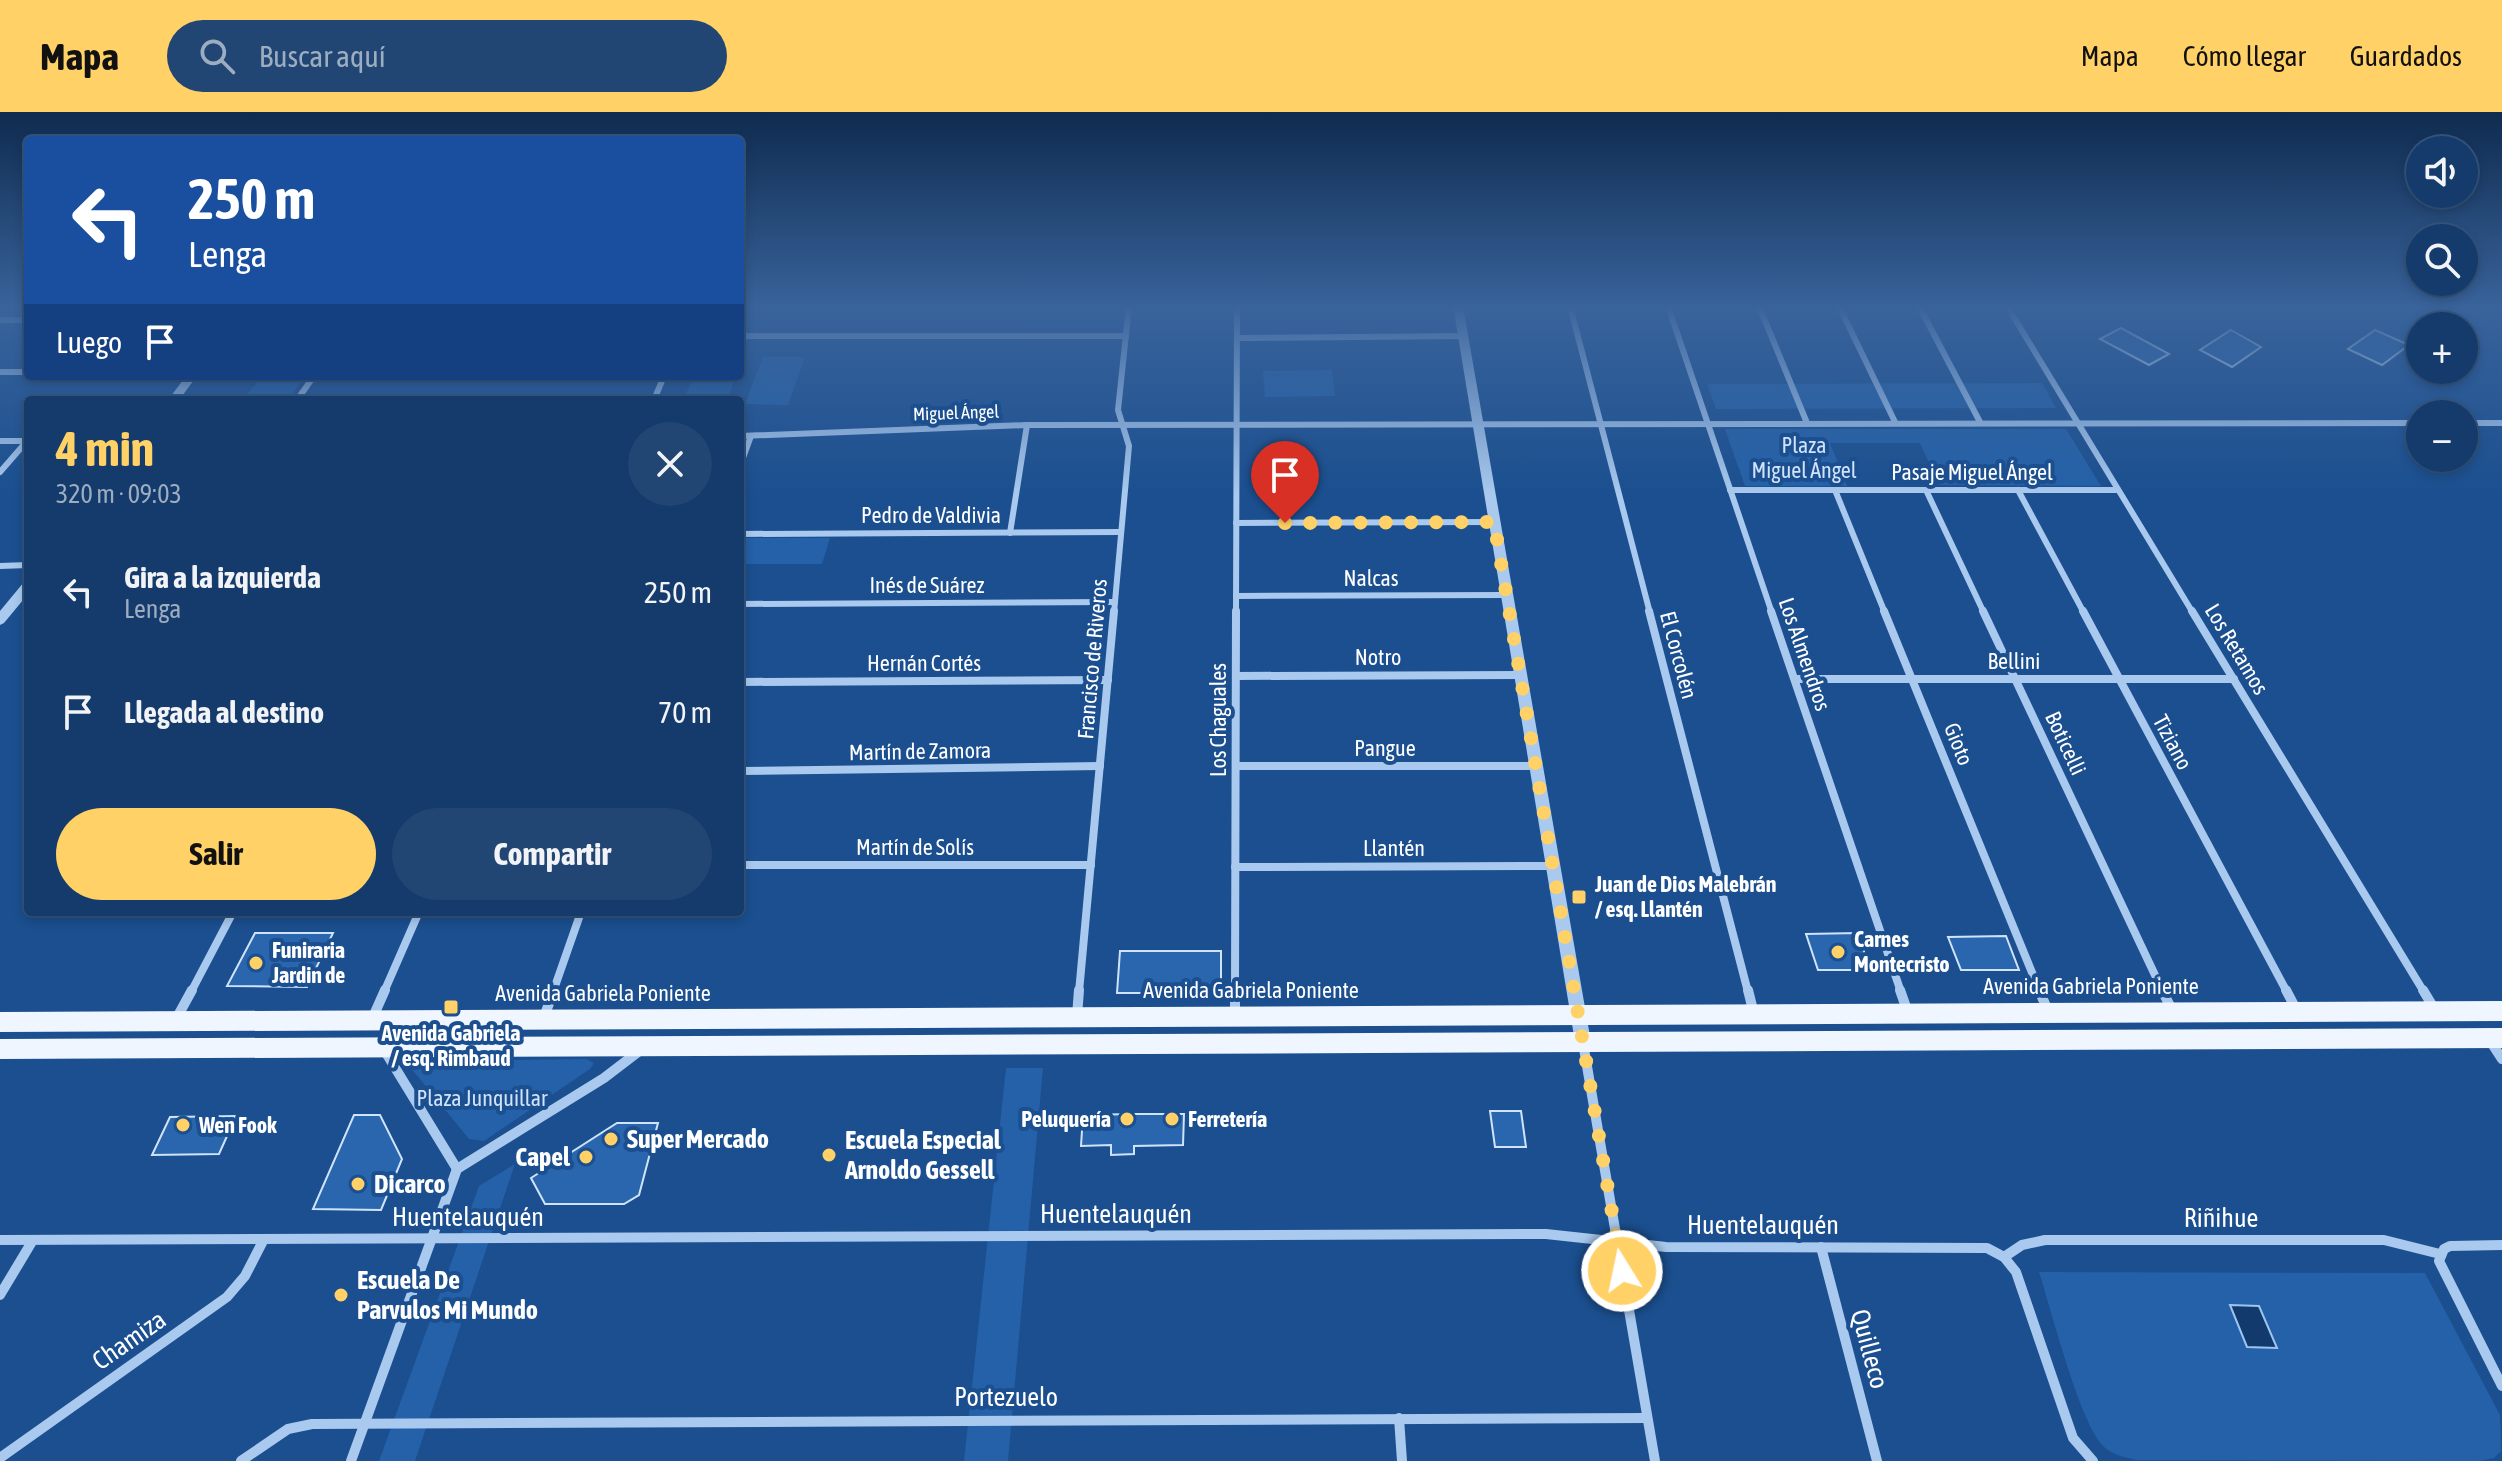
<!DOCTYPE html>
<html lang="es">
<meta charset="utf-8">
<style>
body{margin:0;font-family:"Asap Condensed",sans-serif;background:#214673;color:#f1f3f6;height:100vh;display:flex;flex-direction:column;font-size:30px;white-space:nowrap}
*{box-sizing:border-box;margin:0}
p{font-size:26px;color:#9dadc1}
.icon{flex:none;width:44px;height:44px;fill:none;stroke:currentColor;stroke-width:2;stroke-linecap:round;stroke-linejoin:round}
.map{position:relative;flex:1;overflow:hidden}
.sheet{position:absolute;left:24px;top:284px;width:720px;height:520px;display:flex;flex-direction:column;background:#143b6b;border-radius:8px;box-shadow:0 4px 12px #0003,0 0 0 2px #33557e}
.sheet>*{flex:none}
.hud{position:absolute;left:24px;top:24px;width:720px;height:244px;border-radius:8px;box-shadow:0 4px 12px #0003,0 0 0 2px #33557e;background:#1a4fa0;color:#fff;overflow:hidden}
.tools{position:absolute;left:2406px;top:24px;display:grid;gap:16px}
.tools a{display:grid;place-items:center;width:72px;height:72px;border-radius:50%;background:#143b6b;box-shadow:0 4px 12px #0003,0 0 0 2px #33557e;font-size:40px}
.pin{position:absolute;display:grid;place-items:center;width:68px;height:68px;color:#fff;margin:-82px -34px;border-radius:50% 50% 50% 0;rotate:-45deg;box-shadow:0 0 8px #0007}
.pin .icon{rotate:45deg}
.me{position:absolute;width:88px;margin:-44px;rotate:350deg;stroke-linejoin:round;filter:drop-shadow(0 0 6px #0008)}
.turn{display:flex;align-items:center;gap:28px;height:168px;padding:0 32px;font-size:36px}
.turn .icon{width:104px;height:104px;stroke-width:2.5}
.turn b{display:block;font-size:56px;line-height:68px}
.then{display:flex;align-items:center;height:76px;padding:0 32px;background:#0003;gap:16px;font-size:30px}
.round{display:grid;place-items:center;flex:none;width:84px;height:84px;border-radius:42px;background:#214673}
.headline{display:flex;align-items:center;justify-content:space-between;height:136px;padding:0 32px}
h1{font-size:48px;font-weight:700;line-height:60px;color:#ffd166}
.button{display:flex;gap:16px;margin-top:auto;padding:16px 32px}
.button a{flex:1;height:92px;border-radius:48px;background:#ffd166;color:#111;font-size:32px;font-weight:700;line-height:92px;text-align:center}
.button a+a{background:#214673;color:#f1f3f6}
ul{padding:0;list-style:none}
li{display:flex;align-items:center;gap:24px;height:120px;padding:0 32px}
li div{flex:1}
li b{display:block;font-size:30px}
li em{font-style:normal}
header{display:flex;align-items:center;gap:48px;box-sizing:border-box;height:112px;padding:0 40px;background:#ffd166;color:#111}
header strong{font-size:38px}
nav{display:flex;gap:44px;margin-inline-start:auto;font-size:28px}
.search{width:560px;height:72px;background:#214673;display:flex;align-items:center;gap:20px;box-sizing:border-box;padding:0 28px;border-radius:44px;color:#9dadc1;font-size:30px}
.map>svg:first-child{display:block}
</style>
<header>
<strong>Mapa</strong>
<div class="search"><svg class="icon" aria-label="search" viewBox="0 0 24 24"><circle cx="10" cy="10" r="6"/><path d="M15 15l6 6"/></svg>Buscar aquí</div>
<nav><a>Mapa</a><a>Cómo llegar</a><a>Guardados</a></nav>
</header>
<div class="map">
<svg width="2502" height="1349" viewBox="0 0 2502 1349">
<rect width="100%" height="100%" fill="#1b4f8f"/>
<g fill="#2461a8">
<polygon points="763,245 805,245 788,293 745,292"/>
<polygon points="1332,258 1335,284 1265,285 1263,259"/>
<polygon points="262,264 305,264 288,288 243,288"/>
<polygon points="694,264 736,264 727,288 683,288"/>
<polygon points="2042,271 2056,296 1716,297 1707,272"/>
<polygon points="1725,317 2066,317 2101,374 1939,373 1920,331 1830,331 1847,374 1745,374"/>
<polygon points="740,426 830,426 822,452 740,452"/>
<polygon points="586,947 594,951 590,957 484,1029 469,1027 410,955 417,949"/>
<polygon points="1006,956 1043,956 1008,1349 964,1349"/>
<polygon points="515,1052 415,1349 379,1349 479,1074"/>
<path d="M 2039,1160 L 2425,1161 L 2500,1303 L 2501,1339 L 2494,1346 L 2480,1349 L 2136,1348 C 2124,1345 2112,1343 2103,1334 C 2079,1309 2051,1197 2039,1160 Z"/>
</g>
<polygon fill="#123a6d" stroke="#9cc4f0" stroke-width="2" points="2230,1193 2259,1194 2277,1236 2247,1235"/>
<g fill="#2a66ad" stroke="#cfe3fa" stroke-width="2">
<polygon points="2121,216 2169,242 2149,253 2100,227"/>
<polygon points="2231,218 2261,235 2232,255 2200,238"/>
<polygon points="2375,218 2409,233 2382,253 2348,237"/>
<polygon points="255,821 333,821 307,875 227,874"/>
<polygon points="1858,821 1870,858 1818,858 1806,822"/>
<polygon points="2006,824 2019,858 1961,858 1948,825"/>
<polygon points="1120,839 1221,839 1221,881 1117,881"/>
<polygon points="1490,999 1521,999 1526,1035 1495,1035"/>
<polygon points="1134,1002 1184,1002 1183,1033 1134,1034 1134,1042 1111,1043 1111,1033 1081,1034 1083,1003"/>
<polygon points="354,1003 380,1003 402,1047 381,1098 313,1097"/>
<polygon points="236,1004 219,1042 152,1043 170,1005"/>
<polygon points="617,1011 658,1011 639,1083 624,1092 545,1092 531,1066"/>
</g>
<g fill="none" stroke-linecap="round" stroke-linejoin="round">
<g stroke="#a9c9ee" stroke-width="6">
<polyline points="1570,194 1650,501"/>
<polyline points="1668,194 1772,501"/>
<polyline points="1759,194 1807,311"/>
<polyline points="1839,194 1895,310"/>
<polyline points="1919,194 1980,310"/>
<polyline points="2007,194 2193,501"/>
<polyline points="0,208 28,208"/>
<polyline points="740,224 1126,224"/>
<polyline points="1238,226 1463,224"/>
<polyline points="0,260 28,260"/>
<polyline points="297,288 314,264"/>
<polyline points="654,288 664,264"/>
<polyline points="2464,311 2502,311"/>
<polyline points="740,324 1027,313 2420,311"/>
<polyline points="0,329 27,329"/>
<polyline points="740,354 751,324"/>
<polyline points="0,360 27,329"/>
<polyline points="1730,378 2118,378"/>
<polyline points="1835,378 1885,501"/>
<polyline points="1926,378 1984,501"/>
<polyline points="2018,378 2084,501"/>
<polyline points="1236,411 1494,410"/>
<polyline points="1010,421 1027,313"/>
<polyline points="740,422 1121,420"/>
<polyline points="0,454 28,453"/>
<polyline points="1236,484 1506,483"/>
<polyline points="740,492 1115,490"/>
<polyline points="1114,501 1129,334 1118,298 1129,194"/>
<polyline points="1236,501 1237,194"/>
</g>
<g stroke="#a9c9ee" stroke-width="8">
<polyline points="1649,499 1748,880"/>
<polyline points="1771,499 1901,880"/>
<polyline points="1884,499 2040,880"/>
<polyline points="1983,499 2163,880"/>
<polyline points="2083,499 2287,880"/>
<polyline points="2192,499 2424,880"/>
<polyline points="1236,564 1520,563"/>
<polyline points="1795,567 2234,567"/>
<polyline points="740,570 1108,568"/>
<polyline points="1236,654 1535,654"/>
<polyline points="740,659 1100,654"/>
<polyline points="740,753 1091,753"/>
<polyline points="1235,755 1552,754"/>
<polyline points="191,880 233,800"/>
<polyline points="384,880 419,800"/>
<polyline points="553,880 581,800"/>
<polyline points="1079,880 1114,499"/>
<polyline points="1235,880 1236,499"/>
</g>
<g stroke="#a9c9ee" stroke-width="10">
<polyline points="1748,878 1754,902"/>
<polyline points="1900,878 1908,901"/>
<polyline points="2039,878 2048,899"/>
<polyline points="2162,878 2172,898"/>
<polyline points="2286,878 2297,899"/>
<polyline points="2423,878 2435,898"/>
<polyline points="1235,903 1235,878"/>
<polyline points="1077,904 1079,878"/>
<polyline points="373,905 385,878"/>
<polyline points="544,905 554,878"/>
<polyline points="175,909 192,878"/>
<polyline points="2489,927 2502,947"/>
<polyline points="1583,931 1655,1349"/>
<polyline points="383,936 457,1057"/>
<polyline points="0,1128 1546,1122 1666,1135 1987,1136 2004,1145 2016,1160 2073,1326 2093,1349"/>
<polyline points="2502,1133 2450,1134 2444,1137 2439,1149 2502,1274"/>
<polyline points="1821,1135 1877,1349"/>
<polyline points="2004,1145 2022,1133 2045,1128 2384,1128 2440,1142"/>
<polyline points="0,1183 33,1128"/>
<polyline points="1399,1306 1402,1349"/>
<polyline points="0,1346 227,1185 245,1164 264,1127"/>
<polyline points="241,1349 288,1317 312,1312 1647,1306"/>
<polyline points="351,1349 457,1057 604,966 638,940"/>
</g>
<g fill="#a9c9ee" fill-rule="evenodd">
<polygon points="1453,194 1463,194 1591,930 1589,935 1583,937 1577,935 1575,930"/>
<polygon points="186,264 197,264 179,288 168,288"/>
<polygon points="28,469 28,482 4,511 0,513 0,499 24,470"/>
</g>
<g fill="#f0f6ff" fill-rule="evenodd">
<polygon points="2502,889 2502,909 0,920 0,900"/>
<polygon points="2502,916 2502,936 0,947 0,927"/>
</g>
</g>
<linearGradient id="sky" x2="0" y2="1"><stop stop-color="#0f2b4f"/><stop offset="0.51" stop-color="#39639b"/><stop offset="1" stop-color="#39639b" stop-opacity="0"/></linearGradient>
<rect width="2502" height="383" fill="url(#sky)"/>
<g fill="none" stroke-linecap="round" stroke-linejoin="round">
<polyline stroke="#ffd166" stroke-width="14" stroke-dasharray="0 25.2" points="1285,411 1494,410 1622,1159"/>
</g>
<g fill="#ffd166" stroke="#1b4f8f" stroke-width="3">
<rect x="1571" y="777" width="16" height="16" rx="4"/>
<circle cx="1838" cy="840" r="8"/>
<circle cx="256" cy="851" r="8"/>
<rect x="443" y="887" width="16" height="16" rx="4"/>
<circle cx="1127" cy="1007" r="8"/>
<circle cx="1172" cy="1007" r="8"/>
<circle cx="183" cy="1013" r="8"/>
<circle cx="611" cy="1027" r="8"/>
<circle cx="829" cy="1043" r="8"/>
<circle cx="586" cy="1045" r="8"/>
<circle cx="358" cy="1072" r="8"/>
<circle cx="341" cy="1183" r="8"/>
</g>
<g text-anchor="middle" stroke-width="8" stroke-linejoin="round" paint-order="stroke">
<g font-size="18" fill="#fff" stroke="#1b4f8f">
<text transform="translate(956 301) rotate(-2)" y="6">Miguel Ángel</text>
</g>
<g font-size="22" fill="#cfe3fa" stroke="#1b4f8f">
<text x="1804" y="341">Plaza<tspan x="1804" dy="25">Miguel Ángel</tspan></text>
<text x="482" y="994">Plaza Junquillar</text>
</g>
<g font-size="22" fill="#fff" stroke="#1b4f8f">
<text x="1972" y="368">Pasaje Miguel Ángel</text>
<text x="931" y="411">Pedro de Valdivia</text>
<text x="1371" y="474">Nalcas</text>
<text x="927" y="481">Inés de Suárez</text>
<text transform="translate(2237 537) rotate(59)" y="8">Los Retamos</text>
<text transform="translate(1805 542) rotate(71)" y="8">Los Almendros</text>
<text transform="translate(1679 543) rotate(75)" y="8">El Corcolén</text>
<text x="1378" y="553">Notro</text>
<text transform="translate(1092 547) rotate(-85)" y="8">Francisco de Riveros</text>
<text x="2014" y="557">Bellini</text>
<text x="924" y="559">Hernán Cortés</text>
<text transform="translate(1218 608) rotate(-90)" y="8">Los Chaguales</text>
<text transform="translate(2173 630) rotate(62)" y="8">Tiziano</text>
<text transform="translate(2066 631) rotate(65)" y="8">Boticelli</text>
<text transform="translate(1959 632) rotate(68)" y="8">Gioto</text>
<text x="1385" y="644">Pangue</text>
<text transform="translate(920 639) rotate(-1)" y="8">Martín de Zamora</text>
<text x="915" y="743">Martín de Solís</text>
<text x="1394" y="744">Llantén</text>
<text x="2091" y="882">Avenida Gabriela Poniente</text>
<text x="1251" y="886">Avenida Gabriela Poniente</text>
<text x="603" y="889">Avenida Gabriela Poniente</text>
</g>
<g font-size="22" font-weight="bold" fill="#fff" stroke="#1b4f8f" text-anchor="start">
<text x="1595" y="780">Juan de Dios Malebrán<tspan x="1595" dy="25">/ esq. Llantén</tspan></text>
<text x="1854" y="835">Carnes<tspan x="1854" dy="25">Montecristo</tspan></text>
<text x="272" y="846">Funiraria<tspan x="272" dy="25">Jardin de</tspan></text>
<text x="451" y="929" text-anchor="middle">Avenida Gabriela<tspan x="451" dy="25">/ esq. Rimbaud</tspan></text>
<text x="1111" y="1015" text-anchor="end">Peluquería</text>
<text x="1188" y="1015">Ferretería</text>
<text x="199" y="1021">Wen Fook</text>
</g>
<g font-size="26" font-weight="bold" fill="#fff" stroke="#1b4f8f" text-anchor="start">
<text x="627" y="1036">Super Mercado</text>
<text x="845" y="1037">Escuela Especial<tspan x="845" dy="30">Arnoldo Gessell</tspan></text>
<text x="570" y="1054" text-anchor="end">Capel</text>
<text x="374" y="1081">Dicarco</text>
<text x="357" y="1177">Escuela De<tspan x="357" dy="30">Parvulos Mi Mundo</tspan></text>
</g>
<g font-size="26" fill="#fff" stroke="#1b4f8f">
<text x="1116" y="1111">Huentelauquén</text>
<text x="468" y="1114">Huentelauquén</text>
<text x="2221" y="1115">Riñihue</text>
<text x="1763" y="1122">Huentelauquén</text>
<text transform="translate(129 1228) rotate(-35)" y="9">Chamiza</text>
<text transform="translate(1870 1237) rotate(75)" y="9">Quilleco</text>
<text x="1006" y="1294">Portezuelo</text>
</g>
</g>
</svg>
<div class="tools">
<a><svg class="icon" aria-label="sound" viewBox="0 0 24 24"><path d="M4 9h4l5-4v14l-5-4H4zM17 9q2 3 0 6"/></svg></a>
<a><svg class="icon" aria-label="search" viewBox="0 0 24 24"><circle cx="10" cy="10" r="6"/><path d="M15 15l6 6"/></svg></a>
<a>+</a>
<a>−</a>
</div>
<div class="pin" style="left:1285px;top:411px;background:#d93025"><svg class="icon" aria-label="arrive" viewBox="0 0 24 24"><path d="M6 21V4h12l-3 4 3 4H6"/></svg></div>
<svg class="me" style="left:1622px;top:1159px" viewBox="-20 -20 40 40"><circle r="17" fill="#ffd166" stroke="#fff" stroke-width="3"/><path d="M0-11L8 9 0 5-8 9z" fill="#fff"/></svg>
<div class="hud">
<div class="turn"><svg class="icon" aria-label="left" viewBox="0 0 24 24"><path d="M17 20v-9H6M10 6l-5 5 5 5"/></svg><div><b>250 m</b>Lenga</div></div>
<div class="then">Luego<svg class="icon" aria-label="arrive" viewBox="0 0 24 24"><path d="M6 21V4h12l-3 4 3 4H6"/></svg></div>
</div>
<section class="sheet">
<div class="headline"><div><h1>4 min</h1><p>320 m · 09:03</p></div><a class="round"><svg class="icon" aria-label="close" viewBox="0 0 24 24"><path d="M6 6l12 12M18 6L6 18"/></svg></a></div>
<ul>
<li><svg class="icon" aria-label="left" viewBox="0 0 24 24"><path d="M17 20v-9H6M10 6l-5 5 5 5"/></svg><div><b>Gira a la izquierda</b><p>Lenga</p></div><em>250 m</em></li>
<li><svg class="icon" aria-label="arrive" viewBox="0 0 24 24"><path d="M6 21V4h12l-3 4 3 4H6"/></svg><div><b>Llegada al destino</b></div><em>70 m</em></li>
</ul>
<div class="button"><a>Salir</a><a>Compartir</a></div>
</section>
</div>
